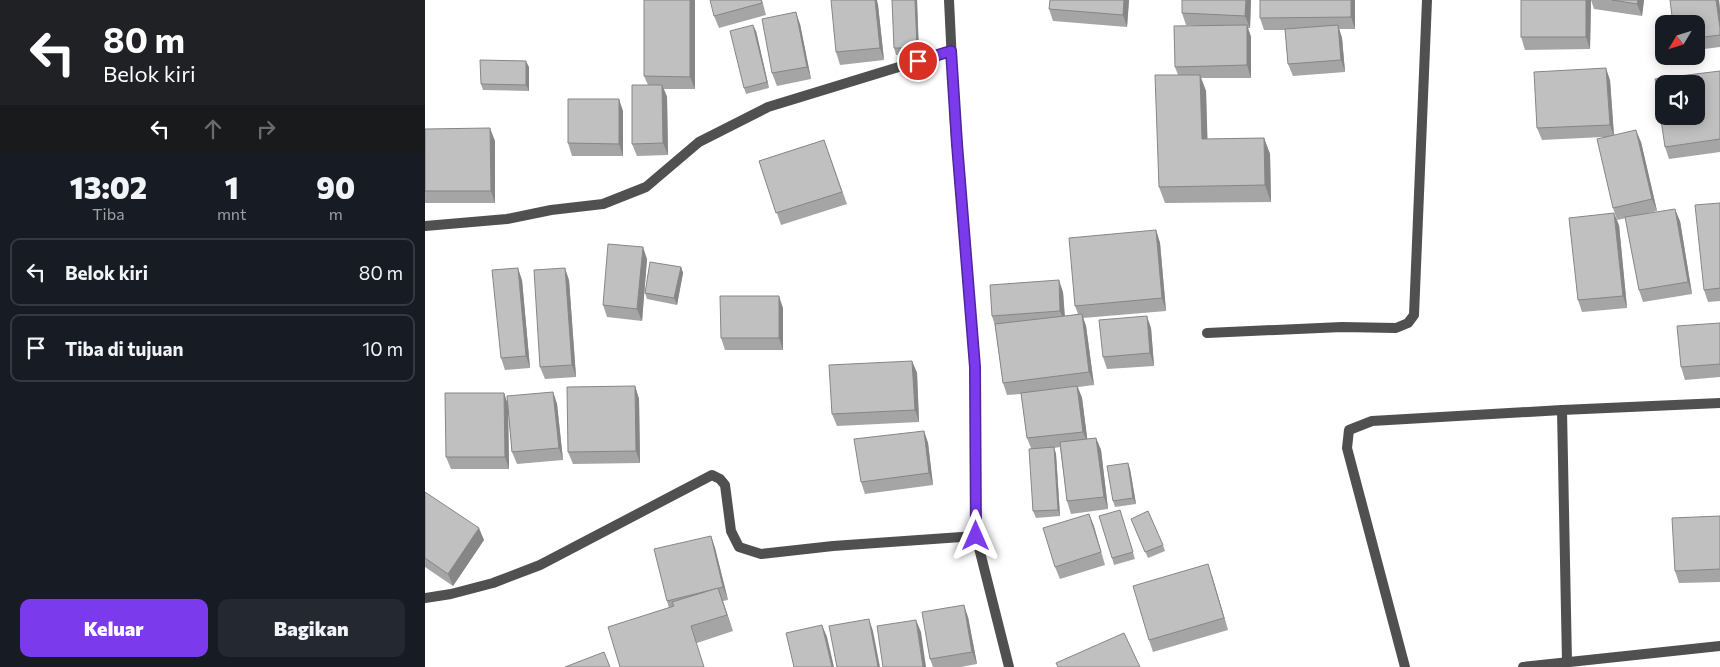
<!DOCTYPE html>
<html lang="id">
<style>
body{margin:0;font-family:Commissioner,sans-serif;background:#242831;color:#f1f3f6;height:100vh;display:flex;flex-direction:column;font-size:19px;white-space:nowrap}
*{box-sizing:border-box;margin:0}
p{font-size:16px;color:#9ea1a6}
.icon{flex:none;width:28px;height:28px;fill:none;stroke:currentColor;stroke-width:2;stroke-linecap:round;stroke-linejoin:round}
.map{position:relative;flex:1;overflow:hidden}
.sheet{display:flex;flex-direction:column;background:#171b24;width:425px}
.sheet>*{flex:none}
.top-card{background:#202124;color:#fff;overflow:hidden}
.needle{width:32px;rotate:232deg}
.fabs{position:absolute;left:1230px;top:15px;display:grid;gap:10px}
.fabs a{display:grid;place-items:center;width:50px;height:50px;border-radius:10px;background:#171b24;box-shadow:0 2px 12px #0003;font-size:25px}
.pin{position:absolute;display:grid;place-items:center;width:42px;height:42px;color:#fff;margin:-21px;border:2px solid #fff;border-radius:50%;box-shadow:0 1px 5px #0007}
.me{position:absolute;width:55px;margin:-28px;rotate:0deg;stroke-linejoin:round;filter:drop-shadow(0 0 4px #0008)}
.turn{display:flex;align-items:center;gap:18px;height:105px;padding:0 20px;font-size:22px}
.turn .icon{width:65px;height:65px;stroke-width:2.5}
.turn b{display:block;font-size:35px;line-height:42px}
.lanes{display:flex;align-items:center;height:48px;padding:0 20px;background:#0003;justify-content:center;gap:25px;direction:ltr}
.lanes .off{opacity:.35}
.eta{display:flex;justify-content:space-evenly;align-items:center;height:85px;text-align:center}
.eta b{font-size:30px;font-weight:800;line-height:35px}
.primary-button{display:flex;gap:10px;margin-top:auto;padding:10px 20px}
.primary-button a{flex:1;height:58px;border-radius:10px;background:#7c3aed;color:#fff;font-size:20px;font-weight:800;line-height:58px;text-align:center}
.primary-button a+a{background:#242831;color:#f1f3f6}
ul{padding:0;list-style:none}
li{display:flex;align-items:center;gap:15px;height:68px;margin:0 10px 8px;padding:0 10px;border:2px solid #363941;border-radius:10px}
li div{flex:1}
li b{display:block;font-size:19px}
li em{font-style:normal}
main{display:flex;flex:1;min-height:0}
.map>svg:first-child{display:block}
</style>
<main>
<section class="sheet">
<div class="top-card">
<div class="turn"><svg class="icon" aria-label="left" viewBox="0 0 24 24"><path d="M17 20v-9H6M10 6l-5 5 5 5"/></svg><div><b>80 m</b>Belok kiri</div></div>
<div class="lanes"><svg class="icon" aria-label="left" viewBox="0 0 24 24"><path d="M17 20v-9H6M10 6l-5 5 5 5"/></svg><svg class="icon off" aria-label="ahead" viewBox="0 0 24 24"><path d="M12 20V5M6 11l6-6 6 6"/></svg><svg class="icon off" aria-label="right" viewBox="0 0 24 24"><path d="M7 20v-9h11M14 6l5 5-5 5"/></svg></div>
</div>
<div class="eta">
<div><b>13:02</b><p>Tiba</p></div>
<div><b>1</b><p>mnt</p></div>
<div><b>90</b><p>m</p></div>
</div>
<ul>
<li><svg class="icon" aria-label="left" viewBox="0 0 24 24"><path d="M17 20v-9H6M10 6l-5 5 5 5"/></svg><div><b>Belok kiri</b></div><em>80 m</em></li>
<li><svg class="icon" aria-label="arrive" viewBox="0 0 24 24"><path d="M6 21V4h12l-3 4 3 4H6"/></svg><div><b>Tiba di tujuan</b></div><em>10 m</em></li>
</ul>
<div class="primary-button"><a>Keluar</a><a>Bagikan</a></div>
</section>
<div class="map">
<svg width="1295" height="667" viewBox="0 0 1295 667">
<rect width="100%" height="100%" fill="#fff"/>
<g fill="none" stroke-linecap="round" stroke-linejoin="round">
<g stroke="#505050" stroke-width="10">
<polyline points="524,0 530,125 550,367 551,536 584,667"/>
<polyline points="0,226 82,219 126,210 178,204 221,187 274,142 343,107 526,51"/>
<polyline points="782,333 917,327 971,328 983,323 989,315 1002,0"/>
<polyline points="1137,410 1142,662"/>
<polyline points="0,598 26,594 68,583 115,565 287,475 295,479 300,485 306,531 314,547 336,554 408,546 551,536"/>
<polyline points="980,667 922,448 924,430 947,421 1137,410 1295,403"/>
<polyline points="1098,667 1295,646"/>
</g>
</g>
<g fill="#a5a5a5">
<polygon points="270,0 270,89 239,89 242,97 243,155 212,156 207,144 223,85 219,76"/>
<polygon points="337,0 341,15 294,28 289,16"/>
<polygon points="492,0 494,54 471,55 469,48"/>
<polygon points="704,0 702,27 628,21 624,9"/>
<polygon points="757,0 826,0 825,28 823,28 826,37 826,78 776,78 781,91 782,139 839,138 845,154 846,202 740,203 734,187 753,75 750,67 774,26 761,25 757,13"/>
<polygon points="930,0 930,29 914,29 917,38 920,72 868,76 863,64 860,30 839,30 835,18"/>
<polygon points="1096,0 1166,0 1165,49 1100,50 1096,37"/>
<polygon points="1166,0 1219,0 1217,16 1169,9"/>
<polygon points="1245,0 1294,0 1295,10 1295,47 1271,50 1271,24"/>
<polygon points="453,5 459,60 415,65 411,52"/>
<polygon points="375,24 386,79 352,86 347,73"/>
<polygon points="331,31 344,88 321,94 319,88"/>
<polygon points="104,67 104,91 58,90 56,84"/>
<polygon points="1295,71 1295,152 1244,159 1240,147"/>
<polygon points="1185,80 1189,135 1216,142 1232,211 1223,213 1255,221 1267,294 1218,302 1214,290 1201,218 1192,220 1188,208 1178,137 1117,140 1112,128"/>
<polygon points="198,111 198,156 147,156 143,143"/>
<polygon points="0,129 70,141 70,203 0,203"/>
<polygon points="399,140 422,204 356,225 334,161"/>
<polygon points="1295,203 1295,301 1283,302 1279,290"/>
<polygon points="1194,225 1202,308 1157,312 1153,300"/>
<polygon points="731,230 735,243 741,311 658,318 661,326 669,385 653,387 657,398 662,439 671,438 676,450 683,509 646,514 642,501 635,447 629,448 631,454 635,516 611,518 608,511 606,448 602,438 596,394 582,395 578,383 570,326 567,316 638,292 640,316 653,314 650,306"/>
<polygon points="222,259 217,321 182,317 178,305"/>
<polygon points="256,267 258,273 252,305 222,299 220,293"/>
<polygon points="97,280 105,368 80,370 76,358"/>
<polygon points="144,280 151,377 120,379 115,367"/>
<polygon points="358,308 358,350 300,350 296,338"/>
<polygon points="1295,323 1295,377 1260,380 1256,367"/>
<polygon points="726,328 729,366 682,369 678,357"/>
<polygon points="487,361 492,373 494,422 412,426 407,414"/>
<polygon points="210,386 214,399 215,463 148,464 143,452"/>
<polygon points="128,392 132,404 138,460 92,464 87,452 83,408 84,469 26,469 21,457 79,393 83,405"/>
<polygon points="499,431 503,443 508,485 440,494 436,482"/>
<polygon points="705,469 711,504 690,507 688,501"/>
<polygon points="0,492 59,540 28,586 0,567"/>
<polygon points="695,510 710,559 689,565 687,558"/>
<polygon points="664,514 680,565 635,579 630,567"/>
<polygon points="1295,516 1295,582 1254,583 1250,571"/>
<polygon points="706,519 738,545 740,551 723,558"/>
<polygon points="286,536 290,548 303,600 298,601 308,631 272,643 244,608 242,601"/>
<polygon points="787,576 803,630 728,652 724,640"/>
<polygon points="543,617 552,664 536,667 508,667 505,659"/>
</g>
<g fill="#868686">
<polygon points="265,0 270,0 270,89 265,77"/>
<polygon points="450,0 452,0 453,5 459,60 455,48"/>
<polygon points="490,0 492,0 494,54 492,48"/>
<polygon points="699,0 704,0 702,27 698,15"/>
<polygon points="821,0 826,0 825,28 820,16"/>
<polygon points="926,0 930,0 930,29 926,17"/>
<polygon points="1161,0 1166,0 1165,49 1161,37"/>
<polygon points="1213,0 1219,0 1217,16 1212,4"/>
<polygon points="1291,0 1294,0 1295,10 1295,28"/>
<polygon points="371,12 375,24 386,79 382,67"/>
<polygon points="328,25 331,31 344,88 342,82"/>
<polygon points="822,25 826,37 826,78 822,65"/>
<polygon points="913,25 917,38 920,72 916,60"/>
<polygon points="101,61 104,67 104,91 101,85"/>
<polygon points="1181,68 1185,80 1189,137 1185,125"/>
<polygon points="775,75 781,91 783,155 777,139"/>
<polygon points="237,85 242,97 243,155 238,143"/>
<polygon points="194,99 198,111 198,156 194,144"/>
<polygon points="65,128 70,141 70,203 66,191"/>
<polygon points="1211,130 1216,142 1232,211 1227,199"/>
<polygon points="839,138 845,154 846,202 840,185"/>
<polygon points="1250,209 1255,221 1267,294 1263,282"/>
<polygon points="1189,213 1194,225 1202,308 1198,296"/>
<polygon points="731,230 735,243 741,311 737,298"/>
<polygon points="218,247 222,259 217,321 212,309"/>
<polygon points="256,267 258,273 252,305 249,298"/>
<polygon points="93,268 97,280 105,368 101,356"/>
<polygon points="140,268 144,280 151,377 147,365"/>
<polygon points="634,280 638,292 640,323 635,311"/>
<polygon points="354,296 358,308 358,350 354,338"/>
<polygon points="657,314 661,326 669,385 664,372"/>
<polygon points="722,316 726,328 729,366 725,353"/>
<polygon points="487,361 492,373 494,422 490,410"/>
<polygon points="210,386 214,399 215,463 211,451"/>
<polygon points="652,386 657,398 663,444 658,432"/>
<polygon points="128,392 132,404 138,460 134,448"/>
<polygon points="79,393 83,405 84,469 80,457"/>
<polygon points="499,431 503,443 508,485 504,473"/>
<polygon points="671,438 676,450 683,509 679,497"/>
<polygon points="629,447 631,454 635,516 633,510"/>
<polygon points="703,463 705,469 711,504 708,498"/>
<polygon points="664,514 669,526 680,565 676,552"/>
<polygon points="54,528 59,540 28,586 23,574"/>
<polygon points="286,536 290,548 303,600 298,587"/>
<polygon points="783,564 787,576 803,630 799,618"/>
<polygon points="293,588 299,605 308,631 302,615"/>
<polygon points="539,605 543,617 552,664 547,652"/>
<polygon points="444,619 448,631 455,667 453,667"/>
<polygon points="491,620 496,632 501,667 498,667"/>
<polygon points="397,625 402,637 409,667 407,667"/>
</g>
<g fill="#c0c0c0" stroke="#868686" fill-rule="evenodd">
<polygon points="219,0 265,0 265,77 219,76"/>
<polygon points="285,0 336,0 337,3 289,16"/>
<polygon points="406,0 450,0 455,48 411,52"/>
<polygon points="467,0 490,0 492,48 469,48"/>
<polygon points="625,0 699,0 698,15 624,9"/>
<polygon points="757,0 821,0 820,16 757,13"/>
<polygon points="835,0 926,0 926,17 835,18"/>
<rect x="1096" y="0" width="65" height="37"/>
<polygon points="1187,0 1213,0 1212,4"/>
<polygon points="1245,0 1291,0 1295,28 1295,35 1271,38 1271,24 1248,24"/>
<polygon points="371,12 382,67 347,73 337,19"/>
<polygon points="328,25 342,82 319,88 305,31"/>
<polygon points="822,25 822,65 750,67 749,26"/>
<polygon points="913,25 916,60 863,64 860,29"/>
<polygon points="55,60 101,61 101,85 56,84"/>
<polygon points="1181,68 1185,125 1112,128 1109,72"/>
<path d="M 1295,71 L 1295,139 L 1240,147 L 1230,79 ZM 1239,84 L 1271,84 L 1271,116 L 1239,116 Z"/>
<polygon points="730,75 775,75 777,139 839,138 840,185 734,187"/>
<polygon points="207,85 237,85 238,143 207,144"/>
<polygon points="143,99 194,99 194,144 143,143"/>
<polygon points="65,128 66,191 0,191 0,129"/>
<polygon points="1211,130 1227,199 1188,208 1172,139"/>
<polygon points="399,140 417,192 351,213 334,161"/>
<polygon points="1295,203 1295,288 1279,290 1270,205"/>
<polygon points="1250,209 1263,282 1214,290 1200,217"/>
<polygon points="1189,213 1198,296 1153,300 1144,218"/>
<polygon points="731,230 737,298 650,306 644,238"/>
<polygon points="183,244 218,247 212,309 178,305"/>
<polygon points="225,262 256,267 249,298 220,293"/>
<polygon points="93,268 101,356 76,358 67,270"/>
<polygon points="140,268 147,365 115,367 109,270"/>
<polygon points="634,280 635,311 567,316 565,285"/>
<polygon points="295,296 354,296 354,338 296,338"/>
<polygon points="657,314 664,372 578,383 570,324"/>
<polygon points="722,316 725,353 678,357 674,320"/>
<polygon points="1295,323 1295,364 1256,367 1252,326"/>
<polygon points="487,361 490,410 407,414 404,365"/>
<polygon points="210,386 211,451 143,452 142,387"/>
<polygon points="652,386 658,432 602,438 596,393"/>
<polygon points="128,392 134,448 87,452 82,396"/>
<polygon points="20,393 79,393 80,457 21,457"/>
<polygon points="499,431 504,473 436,482 429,439"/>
<polygon points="671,438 679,497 642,501 635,442"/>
<polygon points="629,447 633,510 608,511 604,449"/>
<polygon points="703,463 708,498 688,501 682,466"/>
<polygon points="0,492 54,528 23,574 0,558"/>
<polygon points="695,510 708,552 687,558 674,516"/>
<polygon points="723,511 738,545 720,552 706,519"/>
<polygon points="664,514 676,552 630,567 618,528"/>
<polygon points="1295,516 1295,569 1250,571 1247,518"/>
<polygon points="286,536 298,587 242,601 229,549"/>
<polygon points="783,564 799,618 724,640 708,586"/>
<polygon points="293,588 302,615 266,626 279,667 195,667 183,627 249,606 247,602"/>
<polygon points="539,605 547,652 505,659 497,612"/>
<polygon points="444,619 453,667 412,667 404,626"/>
<polygon points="491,620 498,667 458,667 452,626"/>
<polygon points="397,625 407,667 369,667 361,633"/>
<polygon points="699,633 715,667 633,667 631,663"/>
<polygon points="179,652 185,667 140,667"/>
</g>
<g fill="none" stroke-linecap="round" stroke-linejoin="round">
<g stroke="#51269a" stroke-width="12">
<polyline id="route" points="493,61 526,51 532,144 550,367 551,536"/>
</g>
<use href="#route" stroke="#7c3aed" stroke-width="9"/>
</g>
</svg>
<div class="fabs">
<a><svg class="needle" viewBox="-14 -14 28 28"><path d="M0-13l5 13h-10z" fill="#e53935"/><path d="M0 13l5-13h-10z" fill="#9ea1a6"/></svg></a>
<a><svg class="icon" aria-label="sound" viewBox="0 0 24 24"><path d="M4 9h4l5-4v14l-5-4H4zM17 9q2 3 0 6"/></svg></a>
</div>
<div class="pin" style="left:493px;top:61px;background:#d93025"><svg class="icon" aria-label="arrive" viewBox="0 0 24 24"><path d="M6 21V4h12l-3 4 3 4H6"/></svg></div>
<svg class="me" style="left:551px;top:536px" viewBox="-20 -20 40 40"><path d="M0-17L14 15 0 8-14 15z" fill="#7c3aed" stroke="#fff" stroke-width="4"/></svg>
</div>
</main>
